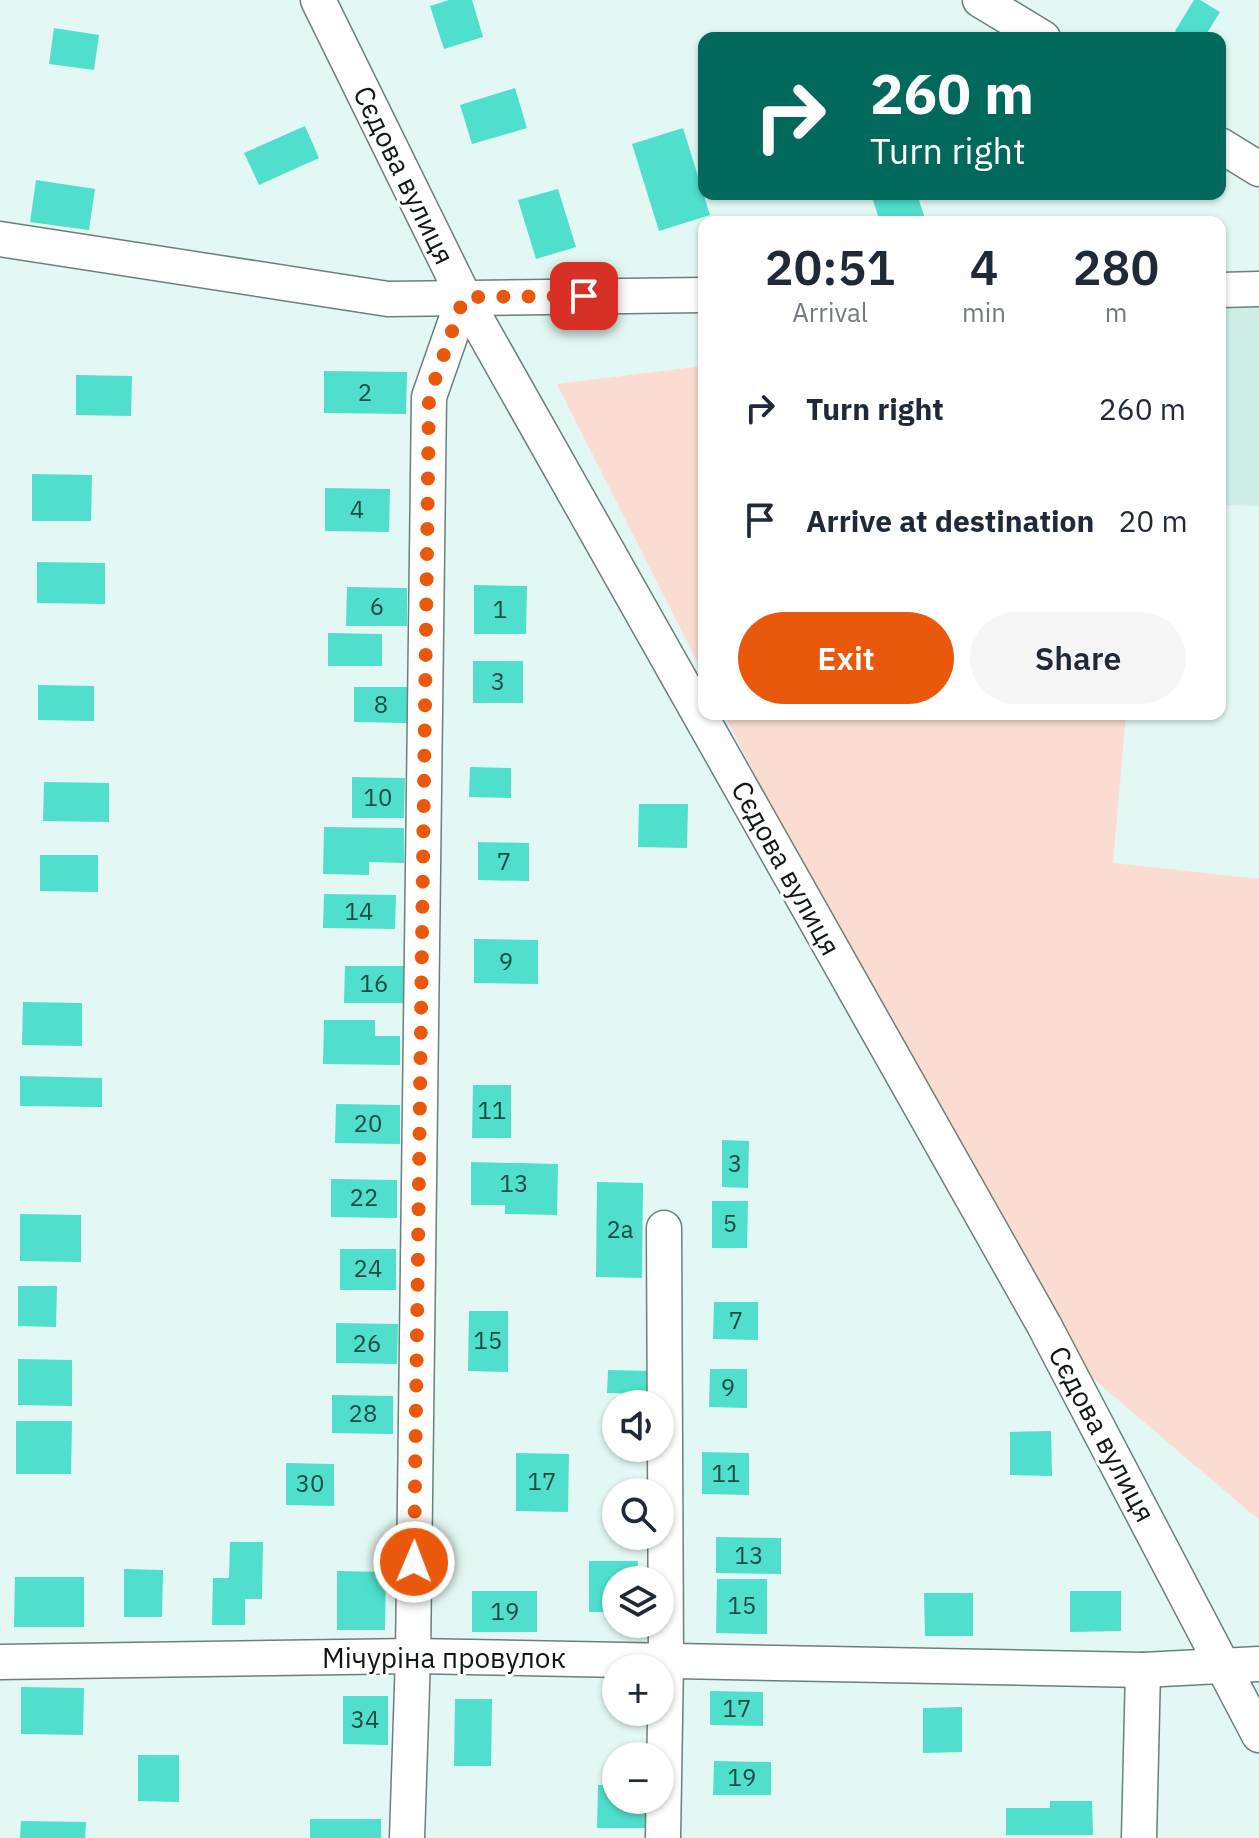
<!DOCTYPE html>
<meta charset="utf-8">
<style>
body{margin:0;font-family:"IBM Plex Sans",sans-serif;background:#f6f6f7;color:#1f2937;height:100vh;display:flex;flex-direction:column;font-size:30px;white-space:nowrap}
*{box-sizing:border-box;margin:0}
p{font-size:26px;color:#747a83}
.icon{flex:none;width:44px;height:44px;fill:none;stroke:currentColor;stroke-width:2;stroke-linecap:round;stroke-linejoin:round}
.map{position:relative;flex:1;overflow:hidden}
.drawer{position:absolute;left:698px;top:216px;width:528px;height:504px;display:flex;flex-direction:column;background:#fff;border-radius:16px;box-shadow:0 2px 6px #0004}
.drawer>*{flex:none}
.banner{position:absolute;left:698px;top:32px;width:528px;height:168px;border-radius:16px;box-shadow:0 2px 6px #0004;background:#00695c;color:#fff;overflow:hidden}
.fabs{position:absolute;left:602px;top:1390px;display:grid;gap:16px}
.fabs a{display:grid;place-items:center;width:72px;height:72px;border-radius:50%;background:#fff;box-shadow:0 2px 6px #0004;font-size:40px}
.pin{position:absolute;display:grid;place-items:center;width:68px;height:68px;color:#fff;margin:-34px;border-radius:16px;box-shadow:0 4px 12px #0006}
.me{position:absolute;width:88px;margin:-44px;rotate:1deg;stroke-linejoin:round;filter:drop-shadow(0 0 6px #0008)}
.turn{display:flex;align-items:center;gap:28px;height:168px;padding:0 40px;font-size:36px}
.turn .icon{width:104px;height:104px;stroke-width:2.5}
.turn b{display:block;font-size:56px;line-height:68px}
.eta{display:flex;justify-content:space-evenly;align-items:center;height:136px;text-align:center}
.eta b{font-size:48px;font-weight:600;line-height:56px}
.primary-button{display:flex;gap:16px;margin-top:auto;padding:16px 40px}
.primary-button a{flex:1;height:92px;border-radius:48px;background:#ea580c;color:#fff;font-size:32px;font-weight:600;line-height:92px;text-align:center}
.primary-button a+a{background:#f6f6f7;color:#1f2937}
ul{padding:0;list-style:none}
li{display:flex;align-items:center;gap:24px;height:112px;padding:0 40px}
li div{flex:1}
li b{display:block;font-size:30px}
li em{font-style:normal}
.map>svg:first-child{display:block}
</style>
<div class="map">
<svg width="1259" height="1838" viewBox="0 0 1259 1838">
<rect width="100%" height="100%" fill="#e3f8f4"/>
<polygon fill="#cfeee8" points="1259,300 1259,506 1220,505 1220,306"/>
<g fill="#fadcd2">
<polygon points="704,366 704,675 557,384"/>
<polygon points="724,714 1126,714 1113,863 1259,879 1259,1520 1036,1330"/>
</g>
<g fill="#4fdfcc">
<polygon points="449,0 472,0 483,37 444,49 430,6"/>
<polygon points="1194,0 1200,0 1220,12 1204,38 1186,38 1175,31"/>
<polygon points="54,28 99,35 94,70 49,64"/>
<polygon points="515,88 527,128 472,144 460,105"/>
<polygon points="305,126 319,158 259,185 244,153"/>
<polygon points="683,128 710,215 659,231 632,144"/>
<polygon points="36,180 95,189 89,230 30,222"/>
<polygon points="558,189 576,247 536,259 518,200"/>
<polygon points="880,194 917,194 926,222 880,222 872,197"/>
<polygon points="324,371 407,372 406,414 324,413"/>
<polygon points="76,375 132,376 131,416 76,415"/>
<polygon points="32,474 92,475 91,521 32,521"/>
<polygon points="325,488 390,489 389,532 325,531"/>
<polygon points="37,562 105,563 105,604 37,603"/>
<polygon points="474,585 527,586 526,634 474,634"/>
<polygon points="347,587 407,588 407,626 346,626"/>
<polygon points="328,633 382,634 382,666 328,666"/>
<rect x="473" y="661" width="50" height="42"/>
<polygon points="38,685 94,686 94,721 38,720"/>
<polygon points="354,687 408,687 408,723 354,722"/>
<polygon points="470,767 511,768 511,798 469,797"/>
<polygon points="352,777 405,778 404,818 352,818"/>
<polygon points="44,782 109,783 109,822 43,821"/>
<polygon points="639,804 688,804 687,848 638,847"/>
<polygon points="324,827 404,828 404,863 369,862 369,875 323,874"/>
<polygon points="478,842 529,843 529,881 478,880"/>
<polygon points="40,855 98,855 98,892 40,891"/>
<polygon points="324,894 396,895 395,929 323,928"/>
<polygon points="474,939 538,940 538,984 474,983"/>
<polygon points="345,966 404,966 403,1003 344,1003"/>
<polygon points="23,1002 82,1003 82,1046 22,1045"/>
<polygon points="324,1020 375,1020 375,1036 400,1036 400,1065 323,1064"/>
<polygon points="20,1076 102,1078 102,1107 20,1106"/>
<polygon points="473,1085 511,1085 511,1138 472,1138"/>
<polygon points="336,1104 400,1105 400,1144 335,1143"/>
<polygon points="722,1140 749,1141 748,1188 722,1187"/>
<polygon points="471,1162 558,1164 557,1215 505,1214 505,1205 471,1205"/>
<polygon points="331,1179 397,1180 397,1218 331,1217"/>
<polygon points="597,1182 643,1183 642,1278 596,1277"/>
<polygon points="712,1201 748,1201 747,1248 712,1248"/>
<polygon points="20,1214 81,1215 81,1262 20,1261"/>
<rect x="340" y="1249" width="56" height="41"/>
<polygon points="18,1286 57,1286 56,1327 18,1326"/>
<polygon points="714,1302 758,1302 758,1340 713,1339"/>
<polygon points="469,1311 508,1311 508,1372 468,1371"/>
<polygon points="336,1323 398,1324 397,1364 336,1363"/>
<polygon points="18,1359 72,1360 72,1406 18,1405"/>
<polygon points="710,1369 747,1369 747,1408 709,1407"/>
<polygon points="608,1370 650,1371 650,1394 607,1393"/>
<polygon points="332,1395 393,1396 393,1434 332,1433"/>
<polygon points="16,1421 72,1421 71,1474 16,1474"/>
<polygon points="1051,1431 1052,1476 1010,1475 1010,1432"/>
<polygon points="702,1452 749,1453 749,1495 702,1494"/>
<polygon points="516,1453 569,1454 568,1512 516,1511"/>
<polygon points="286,1463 334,1464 334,1506 286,1505"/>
<polygon points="716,1537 781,1538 781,1574 716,1573"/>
<polygon points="230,1542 263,1542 262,1599 245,1599 245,1625 212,1625 213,1578 229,1578"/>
<polygon points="589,1561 638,1561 637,1580 616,1580 616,1612 589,1612"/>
<polygon points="124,1569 163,1570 162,1617 124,1617"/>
<polygon points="337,1571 386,1572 385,1630 337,1630"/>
<polygon points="15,1577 84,1577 84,1627 14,1627"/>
<polygon points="717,1579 767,1579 767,1634 716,1633"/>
<rect x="472" y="1591" width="65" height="41"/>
<polygon points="1070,1591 1121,1591 1121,1631 1070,1632"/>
<polygon points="924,1593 973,1593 973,1636 925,1636"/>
<polygon points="21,1687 84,1688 83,1735 21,1734"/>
<polygon points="710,1691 763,1692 763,1726 710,1725"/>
<polygon points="343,1696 388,1696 388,1745 343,1744"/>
<polygon points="455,1699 492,1699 491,1766 454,1766"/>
<polygon points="962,1707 962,1752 923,1753 923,1708"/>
<polygon points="138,1755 179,1755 179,1802 138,1801"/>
<polygon points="714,1761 771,1762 771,1795 713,1795"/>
<polygon points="598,1785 616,1785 616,1800 647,1800 646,1828 597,1828"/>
<polygon points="1050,1801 1092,1801 1093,1835 1006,1835 1006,1808 1050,1808"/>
<rect x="310" y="1819" width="71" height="19"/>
<polygon points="21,1821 86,1822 85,1838 20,1838"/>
</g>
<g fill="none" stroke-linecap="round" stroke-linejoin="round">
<g stroke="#6c7f7b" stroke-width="37">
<g id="minor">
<polyline points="318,0 464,297 1044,1325 1259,1735"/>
<polyline points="980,0 1043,38"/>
<polyline points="1220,145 1259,169"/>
<polyline points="0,239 388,299 704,295"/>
<polyline points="1220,290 1259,289"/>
<polyline points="0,1662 413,1656 1143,1670 1259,1664"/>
<polyline points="407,1838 413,1656 429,397 464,297"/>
<polyline points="663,1838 666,1661 664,1228"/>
<polyline points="1139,1838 1143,1670"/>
</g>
</g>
<use href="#minor" stroke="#fff" stroke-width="34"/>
</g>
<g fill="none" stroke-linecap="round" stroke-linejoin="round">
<polyline stroke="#ea580c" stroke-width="14" stroke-dasharray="0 25.2" points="414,1562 429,397 464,297 584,296"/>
</g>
<g text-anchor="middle" stroke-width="6" stroke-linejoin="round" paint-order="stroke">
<g font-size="24" fill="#204a44">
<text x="365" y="401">2</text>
<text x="357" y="518">4</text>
<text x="377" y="615">6</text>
<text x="500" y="618">1</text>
<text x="498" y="690">3</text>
<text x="381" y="713">8</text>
<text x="378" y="806">10</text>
<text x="504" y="870">7</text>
<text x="359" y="920">14</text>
<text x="506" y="970">9</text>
<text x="374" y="992">16</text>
<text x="492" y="1119">11</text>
<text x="368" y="1132">20</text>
<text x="735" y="1172">3</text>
<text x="514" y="1192">13</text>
<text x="364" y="1206">22</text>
<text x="730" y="1232">5</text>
<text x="620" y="1238">2а</text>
<text x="368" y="1277">24</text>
<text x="736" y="1329">7</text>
<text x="488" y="1349">15</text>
<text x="367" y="1352">26</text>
<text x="728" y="1396">9</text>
<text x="363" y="1422">28</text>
<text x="726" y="1482">11</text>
<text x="542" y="1490">17</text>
<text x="310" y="1492">30</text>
<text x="749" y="1564">13</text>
<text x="742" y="1614">15</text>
<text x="505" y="1620">19</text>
<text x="737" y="1717">17</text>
<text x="365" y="1728">34</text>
<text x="742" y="1786">19</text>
</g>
<g font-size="28" fill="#101816" stroke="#fff">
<text transform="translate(404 175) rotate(64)" y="10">Сєдова вулиця</text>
<text transform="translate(786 868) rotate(61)" y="10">Сєдова вулиця</text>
<text transform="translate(1102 1434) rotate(62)" y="10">Сєдова вулиця</text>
<text x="444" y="1668">Мічуріна провулок</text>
</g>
</g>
</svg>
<div class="fabs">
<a><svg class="icon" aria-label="sound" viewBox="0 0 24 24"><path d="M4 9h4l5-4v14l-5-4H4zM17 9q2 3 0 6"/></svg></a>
<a><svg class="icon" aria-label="search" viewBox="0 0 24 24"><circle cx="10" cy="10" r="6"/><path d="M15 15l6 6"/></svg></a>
<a><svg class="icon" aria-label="layers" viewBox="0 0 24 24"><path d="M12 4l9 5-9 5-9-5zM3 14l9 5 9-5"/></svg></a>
<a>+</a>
<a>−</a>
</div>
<div class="pin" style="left:584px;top:296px;background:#d93025"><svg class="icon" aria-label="arrive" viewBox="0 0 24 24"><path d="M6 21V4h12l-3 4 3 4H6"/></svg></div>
<svg class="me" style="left:414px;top:1562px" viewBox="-20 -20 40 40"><circle r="17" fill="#ea580c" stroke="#fff" stroke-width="3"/><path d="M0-11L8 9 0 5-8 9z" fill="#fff"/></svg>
<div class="banner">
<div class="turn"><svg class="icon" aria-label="right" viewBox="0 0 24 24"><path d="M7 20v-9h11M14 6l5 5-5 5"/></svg><div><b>260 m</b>Turn right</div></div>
</div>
<section class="drawer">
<div class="eta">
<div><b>20:51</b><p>Arrival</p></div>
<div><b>4</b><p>min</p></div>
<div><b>280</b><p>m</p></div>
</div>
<ul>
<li><svg class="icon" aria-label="right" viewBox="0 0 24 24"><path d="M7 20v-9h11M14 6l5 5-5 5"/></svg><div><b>Turn right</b></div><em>260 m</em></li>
<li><svg class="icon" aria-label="arrive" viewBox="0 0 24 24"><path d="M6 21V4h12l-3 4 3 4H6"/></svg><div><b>Arrive at destination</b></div><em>20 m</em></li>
</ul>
<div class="primary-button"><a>Exit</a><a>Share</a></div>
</section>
</div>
